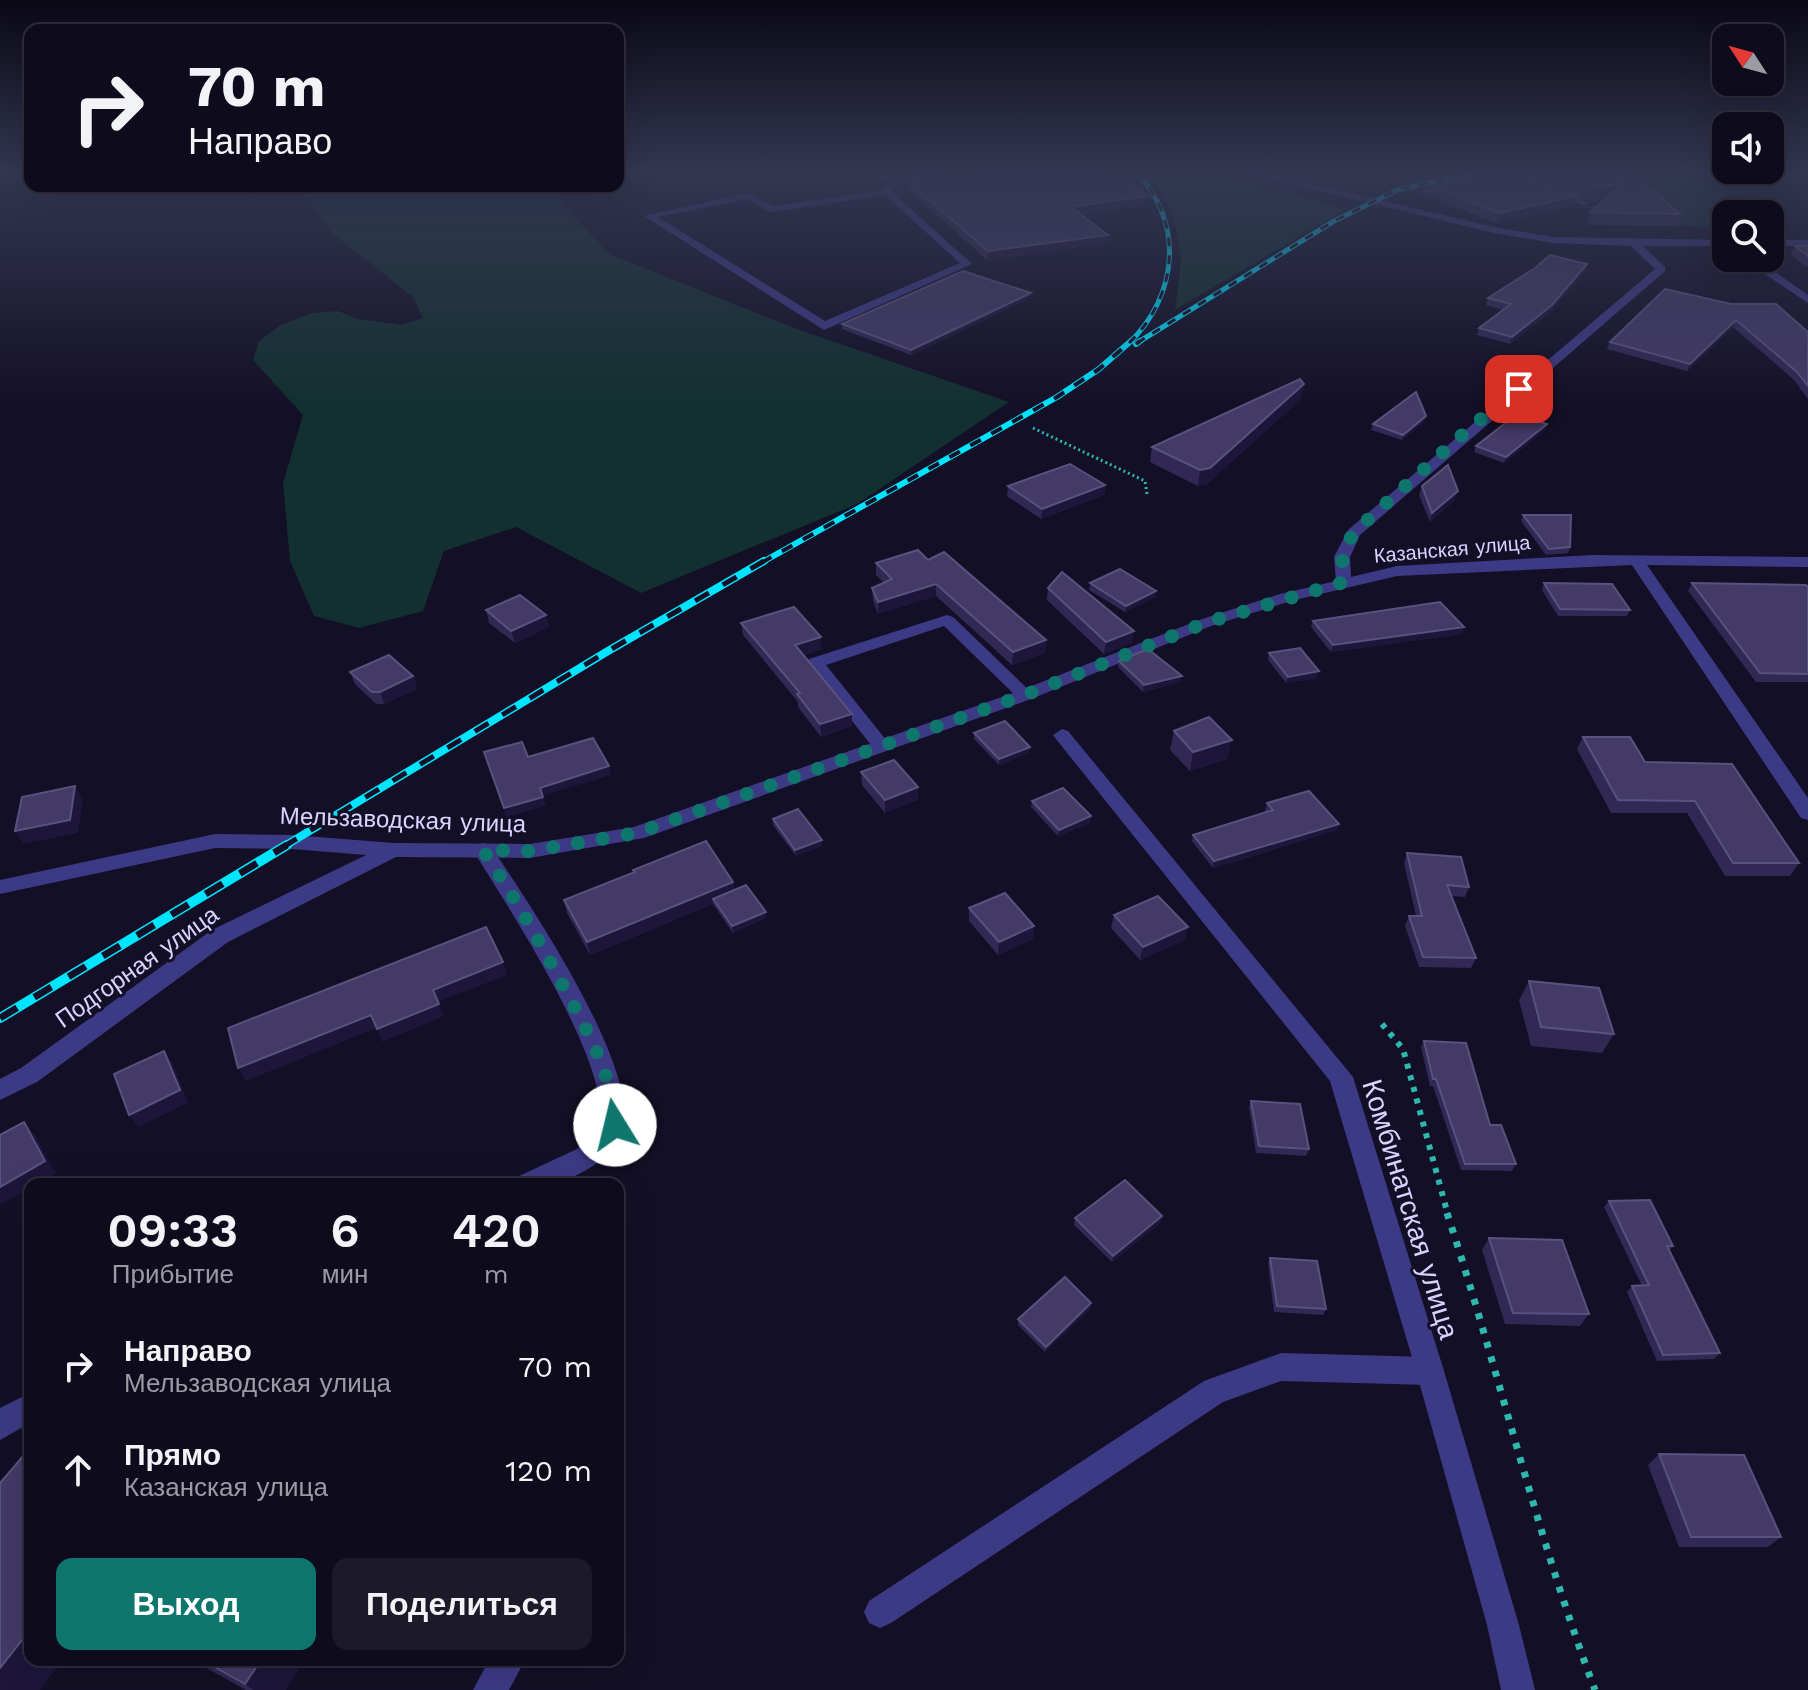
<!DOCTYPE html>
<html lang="ru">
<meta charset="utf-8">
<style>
body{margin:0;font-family:"Work Sans",sans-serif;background:#1c1929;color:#f1f3f6;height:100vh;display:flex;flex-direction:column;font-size:30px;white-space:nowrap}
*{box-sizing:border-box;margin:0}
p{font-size:26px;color:#9b9ba3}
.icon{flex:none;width:44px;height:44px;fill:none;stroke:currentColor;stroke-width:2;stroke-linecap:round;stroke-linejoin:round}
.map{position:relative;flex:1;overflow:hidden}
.drawer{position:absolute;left:24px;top:1178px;width:600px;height:488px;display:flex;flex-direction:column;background:#0e0b1c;border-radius:16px;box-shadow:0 8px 32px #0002,0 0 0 2px #2e2b3b}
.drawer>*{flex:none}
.top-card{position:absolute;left:24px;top:24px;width:600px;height:168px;border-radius:16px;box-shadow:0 8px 32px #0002,0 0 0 2px #2e2b3b;background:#0e0b1c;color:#f1f3f6;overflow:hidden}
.needle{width:52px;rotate:306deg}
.controls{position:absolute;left:1712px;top:24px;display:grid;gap:16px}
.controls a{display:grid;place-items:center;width:72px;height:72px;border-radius:16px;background:#0e0b1c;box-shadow:0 8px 32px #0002,0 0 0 2px #2e2b3b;font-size:40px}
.pin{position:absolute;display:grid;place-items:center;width:68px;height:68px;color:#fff;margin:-34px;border-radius:16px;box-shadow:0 4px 12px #0006}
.me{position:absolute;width:88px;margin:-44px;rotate:351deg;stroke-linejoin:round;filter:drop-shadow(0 0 6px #0008)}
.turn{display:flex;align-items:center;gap:28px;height:168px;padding:0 32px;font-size:36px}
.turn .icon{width:104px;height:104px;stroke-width:2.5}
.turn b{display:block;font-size:56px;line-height:68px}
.eta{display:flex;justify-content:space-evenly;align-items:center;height:136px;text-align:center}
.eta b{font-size:48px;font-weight:600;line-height:56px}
.cta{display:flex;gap:16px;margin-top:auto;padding:16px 32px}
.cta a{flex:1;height:92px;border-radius:16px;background:#0f766e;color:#fff;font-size:32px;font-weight:600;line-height:92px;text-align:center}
.cta a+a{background:#1c1929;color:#f1f3f6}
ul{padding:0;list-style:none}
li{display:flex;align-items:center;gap:24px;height:104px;padding:0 32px}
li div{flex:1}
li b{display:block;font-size:30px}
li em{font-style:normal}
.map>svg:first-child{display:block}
</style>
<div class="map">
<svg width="1808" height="1690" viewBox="0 0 1808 1690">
<rect width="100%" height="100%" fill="#130f26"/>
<g fill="#12302f">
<path d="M 1144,172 L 1212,172 L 1346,209 L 1175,310 C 1177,292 1182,270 1180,252 C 1178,225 1165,189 1144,172 Z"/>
<polygon points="1632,172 1743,172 1741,185 1751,195 1720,195 1727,202 1708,202 1726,214 1726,228 1675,226 1666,217 1634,208 1577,208 1657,198"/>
<polygon points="298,186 535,186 555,196 609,254 794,328 1009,402 857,504 641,593 516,527 444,551 423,611 359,628 314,616 290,561 283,483 303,415 253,360 259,341 281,325 312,313 338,311 358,319 402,325 423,318 413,297 333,234"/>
</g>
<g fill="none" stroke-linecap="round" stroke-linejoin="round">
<polyline stroke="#2fb8b0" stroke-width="3" stroke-dasharray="2 3" stroke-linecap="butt" points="1033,428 1145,481 1147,494"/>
<polyline stroke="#2fb8b0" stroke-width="6" stroke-dasharray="5 7" stroke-linecap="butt" points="1382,1024 1403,1049 1448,1215"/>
<path stroke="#2fb8b0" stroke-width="7" stroke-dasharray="6 9" stroke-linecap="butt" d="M 1447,1213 C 1499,1371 1536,1534 1595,1690"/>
<g fill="#3d3a85" fill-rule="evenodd">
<path d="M 871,172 L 882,172 L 895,180 L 930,172 L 948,172 L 897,185 L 892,192 L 972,264 L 824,330 L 644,216 L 748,193 L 773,206 L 884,190 L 889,184 ZM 885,195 L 960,263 L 825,321 L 658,217 L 747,199 L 771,212 Z"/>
<polygon points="1543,172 1564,172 1522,182 1496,179"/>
<polygon points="1454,180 1462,182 1424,194 1419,191"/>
<polygon points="1549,188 1591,203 1583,205 1549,192"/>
<polygon points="947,615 953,617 1034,695 1025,700 1019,699 944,626 826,665 891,746 889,750 875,750 806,663 809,659"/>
<path d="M 483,843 L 490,845 C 529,903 639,1065 624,1133 C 619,1154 573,1181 552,1184 C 540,1186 527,1184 515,1184 L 519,1176 L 577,1149 L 596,1135 C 626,1083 503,900 473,850 Z"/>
<polygon points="1281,1353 1430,1357 1440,1361 1444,1371 1440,1381 1430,1385 1281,1381 1223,1402 891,1623 880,1628 869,1623 864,1612 869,1601 1204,1381"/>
<polygon points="30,1393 30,1423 0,1440 0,1408"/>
<polygon points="489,1660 525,1660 509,1690 473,1690"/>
</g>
<g fill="#3d3a85" fill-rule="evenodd">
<polygon points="1242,172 1260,172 1494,227 1553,237 1726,240 1726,246 1643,246 1665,267 1665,271 1360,535 1350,557 1351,577 1397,566 1593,555 1808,557 1808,567 1647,565 1808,798 1808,820 1801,818 1632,565 1397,576 1291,601 1211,626 1031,699 644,838 530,858 396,857 228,942 37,1082 0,1100 0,1079 21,1068 212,930 366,855 292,849 215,848 0,894 0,880 215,834 292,835 394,843 530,844 634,827 1019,691 1199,620 1280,594 1336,581 1334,557 1348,530 1655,269 1631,246 1553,243 1494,233"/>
<rect x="1770" y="240" width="38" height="6"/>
<polygon points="1734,258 1761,262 1808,295 1808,303 1753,266"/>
<polygon points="1062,729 1068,731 1353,1077 1444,1371 1519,1625 1535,1690 1501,1690 1487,1625 1416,1371 1330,1081 1056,739 1053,735"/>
</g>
<g stroke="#00e5ff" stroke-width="5">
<g id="rail-far3">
<path d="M 1129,343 C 1178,296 1185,222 1136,172"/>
<polyline points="1137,343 1334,221 1397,190 1478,172"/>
</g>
</g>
<g stroke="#00e5ff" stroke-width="6">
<g id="rail-far2">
<polyline points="1136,344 1140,341"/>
<polyline points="761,563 1057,397 1099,369 1131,341"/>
</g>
</g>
<g stroke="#00e5ff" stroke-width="8">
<polyline id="rail-far1" points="283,847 608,651 764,561"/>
</g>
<g stroke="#00e5ff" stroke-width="10">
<polyline id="rail" points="0,1018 287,845"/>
</g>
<use href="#rail-far3" stroke="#130f26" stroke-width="3" stroke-dasharray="9" stroke-linecap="butt"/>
<use href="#rail-far2" stroke="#130f26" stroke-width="4" stroke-dasharray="12" stroke-linecap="butt"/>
<use href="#rail-far1" stroke="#130f26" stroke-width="5" stroke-dasharray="16" stroke-linecap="butt"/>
<use href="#rail" stroke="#130f26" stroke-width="7" stroke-dasharray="20" stroke-linecap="butt"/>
</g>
<g fill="#312854">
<polygon points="979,172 1111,172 1147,204 1080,214 1108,235 1108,243 987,260 908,189 908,182 981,173"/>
<polygon points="1545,172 1634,172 1680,214 1675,226 1587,225 1591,212 1607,197 1592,201 1543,181"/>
<polygon points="1431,187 1577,196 1574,205 1496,223 1429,196"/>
<polygon points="1795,246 1808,246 1808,268 1791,255"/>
<polygon points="1587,264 1585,272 1549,313 1510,344 1477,335 1479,328 1503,310 1486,305 1488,298"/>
<polygon points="1665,289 1808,332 1808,399 1794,380 1733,327 1687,371 1607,349 1610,342"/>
<polygon points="1031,293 1030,298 911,355 842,329 842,324"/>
<polygon points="1301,399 1207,484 1198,486 1150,462 1152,447"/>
<polygon points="1424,422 1402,440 1371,430 1373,424"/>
<polygon points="1545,430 1504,463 1474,452 1476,446"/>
<polygon points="1105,485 1104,495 1041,519 1007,496 1008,486"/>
<polygon points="1422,486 1455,500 1430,522 1419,495"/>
<polygon points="1523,515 1570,547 1568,553 1546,555 1521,521"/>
<polygon points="928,560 1046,640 1045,653 1012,665 936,596 878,614 873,601 872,588 884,583 876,575 876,563"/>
<polygon points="1090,583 1156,597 1125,612 1089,590"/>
<polygon points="1544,583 1630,610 1627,616 1558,616 1542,590"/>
<polygon points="1692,583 1808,587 1808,682 1756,682 1688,591"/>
<polygon points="1048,588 1132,643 1104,654 1047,600"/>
<polygon points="486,610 546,615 549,627 515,643 489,623"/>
<polygon points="1313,621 1462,634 1331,652 1311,627"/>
<polygon points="741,623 821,637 821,649 804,655 852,714 852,726 821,737 798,707 798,702 743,635"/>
<polygon points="1269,653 1317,678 1286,683 1268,660"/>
<polygon points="1119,661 1180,682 1143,692 1118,667"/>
<polygon points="350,672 413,676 417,689 384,704 376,704 355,684"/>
<polygon points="1174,731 1227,759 1190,771 1170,750"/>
<polygon points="974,733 1029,753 999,765 974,739"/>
<polygon points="1583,737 1645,762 1799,863 1790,876 1725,876 1687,813 1611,813 1577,749"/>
<polygon points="861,772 918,800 885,813 862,785"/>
<polygon points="1032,801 1091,816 1090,823 1058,836 1031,807"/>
<polygon points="1267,803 1337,830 1213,868 1192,841 1193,835 1267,812 1265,810"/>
<polygon points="773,819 822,840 822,846 796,856 773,825"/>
<polygon points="1407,853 1469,887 1465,897 1451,896 1476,958 1471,968 1419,967 1405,926 1409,916 1416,916 1404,863"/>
<polygon points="633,870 733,882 734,890 766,912 766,918 733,933 713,904 590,955 567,913 564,900 634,872"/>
<polygon points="969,908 1034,926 1033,939 998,955 969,921"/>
<polygon points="1114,915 1185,940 1140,960 1111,928"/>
<polygon points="1529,981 1614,1034 1602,1053 1531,1046 1519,1000"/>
<polygon points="1424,1041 1490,1125 1516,1164 1512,1171 1461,1170 1433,1086 1430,1086 1421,1047"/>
<polygon points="1251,1101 1309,1149 1306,1156 1256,1153 1249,1107"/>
<polygon points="1609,1201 1673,1246 1669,1251 1720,1353 1714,1359 1657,1361 1627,1292 1632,1286 1642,1286 1604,1207"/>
<polygon points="1162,1216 1161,1222 1112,1262 1074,1225 1075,1218"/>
<polygon points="1489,1238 1589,1314 1580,1326 1505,1324 1482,1250"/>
<polygon points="1270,1258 1326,1309 1323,1315 1274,1312 1268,1264"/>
<polygon points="1091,1303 1090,1309 1045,1352 1018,1325 1018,1319"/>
<polygon points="1659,1454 1781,1537 1768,1547 1679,1547 1648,1465"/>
<polygon points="192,1660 304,1660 285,1690 246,1690"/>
</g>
<g fill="#1d163a">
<polygon points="1623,183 1619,195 1592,201 1597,188"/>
<polygon points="1148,196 1147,204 1070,215 1071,207"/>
<polygon points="1577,196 1574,205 1496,223 1499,213"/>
<polygon points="1108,235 1108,243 987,260 988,251"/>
<polygon points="1587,264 1585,272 1549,313 1510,344 1512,337"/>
<polygon points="1031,293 1030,298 911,355 911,350"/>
<polygon points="1736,320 1733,327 1687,371 1690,364"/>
<polygon points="1304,384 1301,399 1207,484 1198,486 1200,470"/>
<polygon points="1426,416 1424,422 1402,440 1403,435"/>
<polygon points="1547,424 1545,430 1504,463 1506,457"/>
<polygon points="1105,485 1104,495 1041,519 1042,509"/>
<polygon points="1458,491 1455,500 1430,522 1432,513"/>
<polygon points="936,584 936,596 878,614 878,602"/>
<polygon points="1156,591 1156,597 1125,612 1126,606"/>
<polygon points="546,615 549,627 515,643 511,631"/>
<polygon points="1464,627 1462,634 1331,652 1333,645"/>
<polygon points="1134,631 1132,643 1104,654 1106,642"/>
<polygon points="821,637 821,649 796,657 795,645"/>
<polygon points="1046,640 1045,653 1012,665 1013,652"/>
<polygon points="1319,671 1317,678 1286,683 1288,677"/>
<polygon points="413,676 417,689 384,704 380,692"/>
<polygon points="1182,676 1180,682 1143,692 1144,685"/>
<polygon points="852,714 852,726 821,737 820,724"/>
<polygon points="1232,740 1227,759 1190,771 1193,752"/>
<polygon points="1030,747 1029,753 999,765 999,759"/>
<polygon points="609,766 611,775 542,796 540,788"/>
<polygon points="75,786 83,799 78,833 23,844 15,831"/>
<polygon points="918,787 918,800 885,813 885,800"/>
<polygon points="543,797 546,806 506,817 504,808"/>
<polygon points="1091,816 1090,823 1058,836 1059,830"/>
<polygon points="1339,824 1337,830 1213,868 1214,861"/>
<polygon points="822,840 822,846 796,856 795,850"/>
<polygon points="733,882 735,895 713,899 713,904 590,955 587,942"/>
<polygon points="766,912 766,918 733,933 732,926"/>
<polygon points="1034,926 1033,939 998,955 999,942"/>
<polygon points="1188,927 1185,940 1140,960 1143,947"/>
<polygon points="503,962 507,975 438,1002 433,990"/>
<polygon points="439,1004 444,1016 382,1042 377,1029"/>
<polygon points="371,1015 377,1028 246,1081 238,1068"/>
<polygon points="164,1051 173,1064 188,1103 138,1127 129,1115"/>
<polygon points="24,1122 35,1135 56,1174 37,1184 30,1184 30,1188 2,1204 0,1202 0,1187"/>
<polygon points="1162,1216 1161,1222 1112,1262 1113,1256"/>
<polygon points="1091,1303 1090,1309 1045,1352 1046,1347"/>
<polygon points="30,1630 30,1660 63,1660 40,1690 0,1690 0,1668"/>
<polygon points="261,1660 304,1660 285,1690 253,1690 245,1684"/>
</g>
<g fill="#433a66" stroke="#5a527e" stroke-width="2">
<polygon points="986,172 1111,172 1148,196 1071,207 1108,235 988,251 908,182"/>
<polygon points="1556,172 1634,172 1646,177 1640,179 1680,214 1591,212 1623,183 1597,188"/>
<polygon points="1477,175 1523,176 1577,196 1499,213 1431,187"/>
<polygon points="1795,246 1808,246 1808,256"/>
<polygon points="1550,255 1587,264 1552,305 1512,337 1479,328 1511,304 1488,298 1535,268"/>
<polygon points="963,271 1031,293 911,350 842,324"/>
<polygon points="1665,289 1731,304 1776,304 1808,332 1808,386 1797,372 1736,320 1690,364 1610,342"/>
<polygon points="1300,379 1304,384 1210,468 1200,470 1152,447"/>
<polygon points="1416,392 1426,416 1403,435 1373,424"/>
<polygon points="1517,414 1547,424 1506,457 1476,446"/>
<polygon points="1070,464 1105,485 1042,509 1008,486"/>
<polygon points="1448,465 1458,491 1432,513 1422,486"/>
<polygon points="1523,515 1571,515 1570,547 1549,549"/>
<polygon points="918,550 928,560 944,552 1046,640 1013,652 936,584 878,602 872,588 892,579 876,563"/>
<polygon points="1120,569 1156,591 1126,606 1090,583"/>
<polygon points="1062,572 1134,631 1106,642 1048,588"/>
<polygon points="1544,583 1612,584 1630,610 1560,609"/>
<polygon points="1692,583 1806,585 1808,587 1808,674 1760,673"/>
<polygon points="520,595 546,615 511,631 486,610"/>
<polygon points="1440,602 1464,627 1333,645 1313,621"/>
<polygon points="794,607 821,637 795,645 852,714 820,724 797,694 800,693 741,623"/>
<polygon points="1300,648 1319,671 1288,677 1269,653"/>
<polygon points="1148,649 1182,676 1144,685 1119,661"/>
<polygon points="389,655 413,676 380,692 372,692 350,672"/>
<polygon points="1209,717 1232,740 1193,752 1174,731"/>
<polygon points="1005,721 1030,747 999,759 974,733"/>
<polygon points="1583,737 1630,737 1645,762 1732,764 1799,863 1733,863 1695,801 1618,800"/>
<polygon points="593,738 609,766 540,788 543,797 504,808 484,752 522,742 528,757"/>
<polygon points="894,760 918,787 885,800 861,772"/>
<polygon points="75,786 70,820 15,831 22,797"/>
<polygon points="1063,788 1091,816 1059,830 1032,801"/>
<polygon points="1309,791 1339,824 1214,861 1193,835 1273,810 1267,803"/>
<polygon points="798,809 822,840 795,850 773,819"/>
<polygon points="706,841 733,882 587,942 564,900 635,872 633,870"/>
<polygon points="1407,853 1461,857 1469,887 1447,885 1476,958 1423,957 1409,916 1422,916"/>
<polygon points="746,885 766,912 732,926 713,899"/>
<polygon points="1005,893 1034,926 999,942 969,908"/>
<polygon points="1158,896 1188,927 1143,947 1114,915"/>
<polygon points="486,927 503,962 433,990 439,1004 377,1029 371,1015 238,1068 228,1028"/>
<polygon points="1529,981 1599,988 1614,1034 1541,1027"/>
<polygon points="1424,1041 1466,1043 1490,1125 1501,1125 1516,1164 1465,1164 1436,1079 1433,1079"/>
<polygon points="164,1051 180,1090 129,1115 114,1074"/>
<polygon points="1251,1101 1300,1104 1309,1149 1259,1146"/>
<polygon points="24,1122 45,1161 0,1187 0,1135"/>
<polygon points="1125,1180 1162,1216 1113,1256 1075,1218"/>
<polygon points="1650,1200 1673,1246 1667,1246 1720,1353 1663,1355 1632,1286 1649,1285 1609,1201"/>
<polygon points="1489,1238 1562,1240 1589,1314 1513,1313"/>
<polygon points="1270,1258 1317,1261 1326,1309 1277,1306"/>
<polygon points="1065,1277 1091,1303 1046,1347 1018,1319"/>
<polygon points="30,1448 30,1630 0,1668 0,1483"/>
<polygon points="1659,1454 1744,1455 1781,1537 1691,1537"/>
<polygon points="202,1660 261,1660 245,1684"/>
</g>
<linearGradient id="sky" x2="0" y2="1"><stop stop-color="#0a0815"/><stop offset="0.42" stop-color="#333752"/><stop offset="1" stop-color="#333752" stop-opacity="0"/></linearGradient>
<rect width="1808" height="409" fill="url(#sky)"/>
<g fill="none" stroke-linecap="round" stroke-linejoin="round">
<path stroke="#0f766e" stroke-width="14" stroke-dasharray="0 25.2" d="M 615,1125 C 613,1076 589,1035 567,993 C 540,942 515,898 483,850 L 530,851 L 637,833 L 1025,695 L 1205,623 L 1344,582 L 1342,557 L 1353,533 L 1471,427 L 1519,389"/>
</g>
<g text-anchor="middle" stroke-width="6" stroke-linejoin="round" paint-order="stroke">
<g font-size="20" fill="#d9d4ff" stroke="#130f26">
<text transform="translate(1452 549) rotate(-5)" y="7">Казанская улица</text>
</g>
<g font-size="24" fill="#d9d4ff" stroke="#130f26">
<text transform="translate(403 820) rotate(2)" y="8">Мельзаводская улица</text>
<text transform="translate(137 967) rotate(-35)" y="8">Подгорная улица</text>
</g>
<g font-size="28" fill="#d9d4ff" stroke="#130f26">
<text transform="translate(1411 1209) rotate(73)" y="10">Комбинатская улица</text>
</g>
</g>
</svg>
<div class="controls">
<a><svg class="needle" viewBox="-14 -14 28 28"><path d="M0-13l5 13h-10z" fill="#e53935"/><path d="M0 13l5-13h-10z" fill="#9b9ba3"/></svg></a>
<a><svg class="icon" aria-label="sound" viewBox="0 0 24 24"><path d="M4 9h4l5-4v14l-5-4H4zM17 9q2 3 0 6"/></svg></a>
<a><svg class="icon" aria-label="search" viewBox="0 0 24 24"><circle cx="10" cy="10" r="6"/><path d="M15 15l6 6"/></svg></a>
</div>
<div class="pin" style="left:1519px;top:389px;background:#d93025"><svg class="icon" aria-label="arrive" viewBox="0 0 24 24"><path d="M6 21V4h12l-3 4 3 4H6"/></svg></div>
<svg class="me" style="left:615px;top:1125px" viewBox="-20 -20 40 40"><circle r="19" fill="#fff"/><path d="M0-13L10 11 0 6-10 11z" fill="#0f766e"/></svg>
<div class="top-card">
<div class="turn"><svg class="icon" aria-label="right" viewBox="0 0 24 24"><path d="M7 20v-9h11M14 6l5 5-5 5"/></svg><div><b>70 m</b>Направо</div></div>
</div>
<section class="drawer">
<div class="eta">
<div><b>09:33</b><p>Прибытие</p></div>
<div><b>6</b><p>мин</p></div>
<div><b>420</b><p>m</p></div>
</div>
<ul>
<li><svg class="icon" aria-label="right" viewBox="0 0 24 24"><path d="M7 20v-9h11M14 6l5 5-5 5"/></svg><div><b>Направо</b><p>Мельзаводская улица</p></div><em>70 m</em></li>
<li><svg class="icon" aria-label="ahead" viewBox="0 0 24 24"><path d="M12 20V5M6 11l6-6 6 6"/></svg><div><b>Прямо</b><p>Казанская улица</p></div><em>120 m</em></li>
</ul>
<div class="cta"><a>Выход</a><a>Поделиться</a></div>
</section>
</div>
